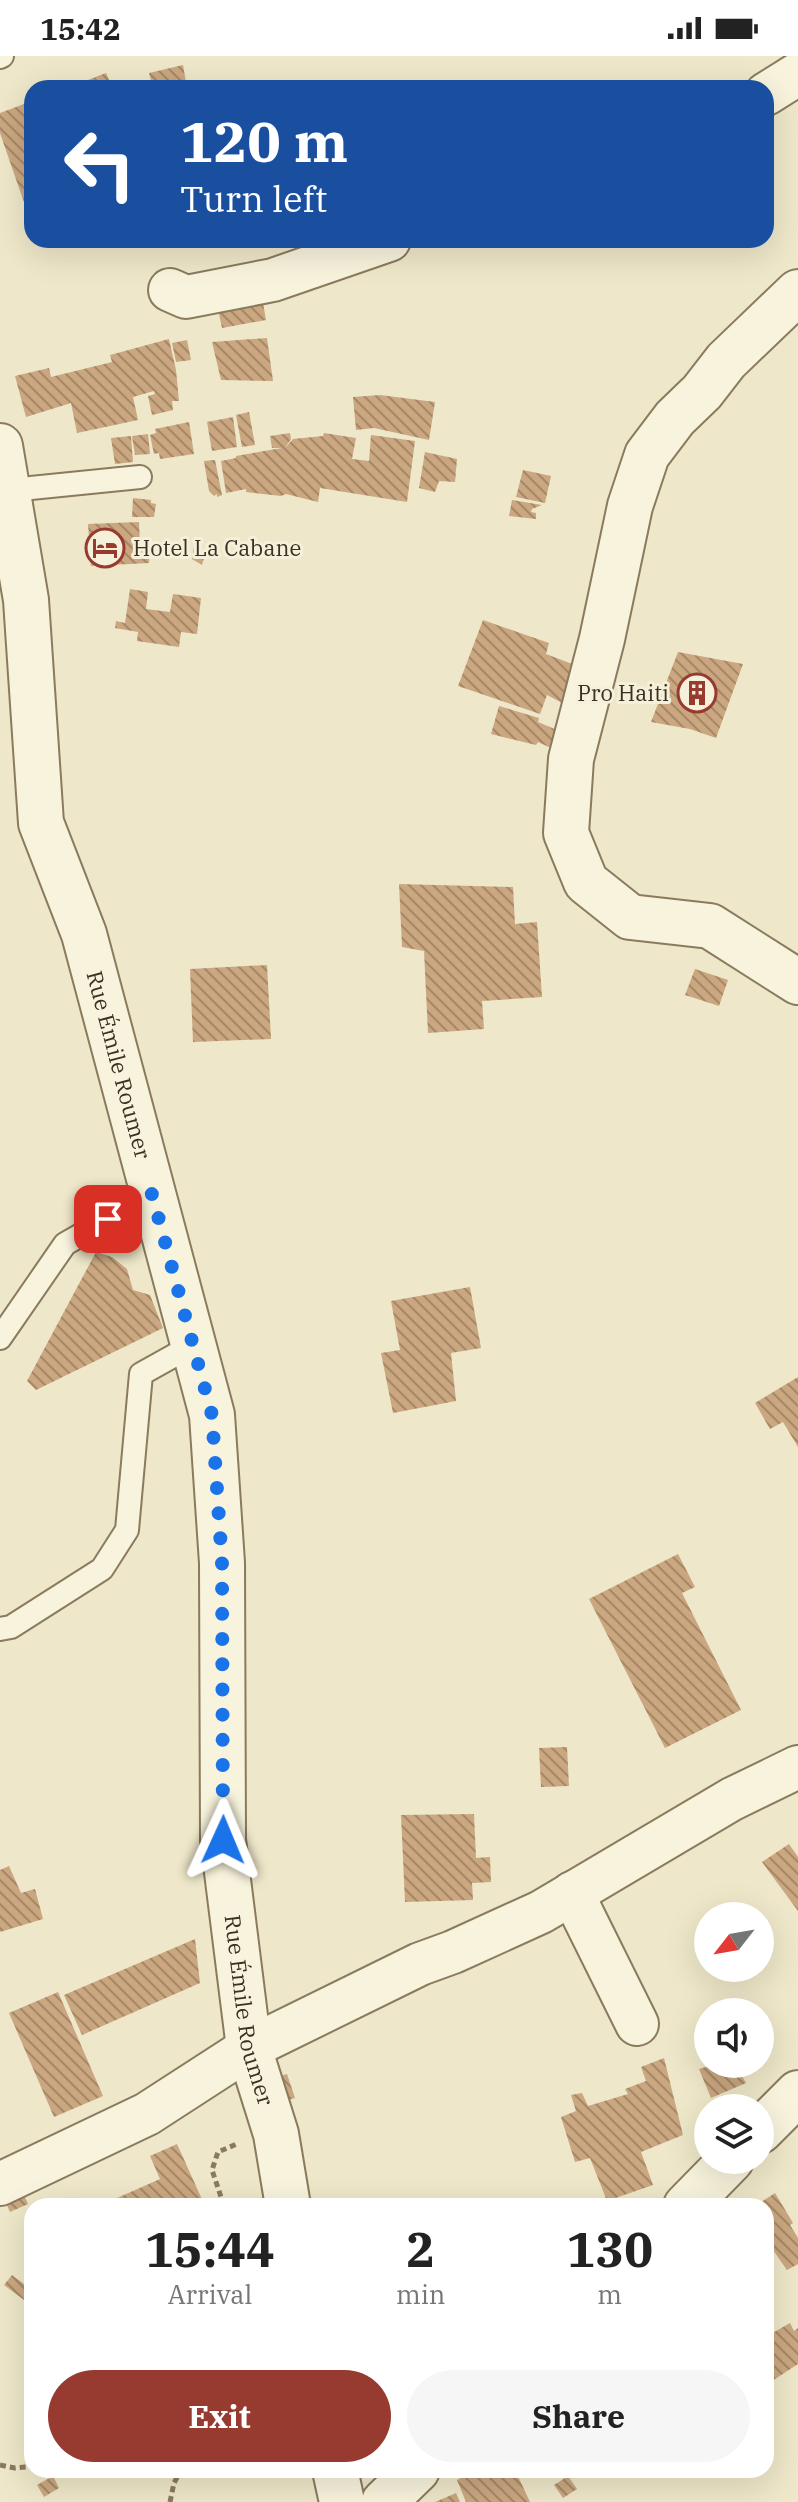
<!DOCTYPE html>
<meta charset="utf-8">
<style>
body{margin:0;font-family:"IBM Plex Serif",serif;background:#f6f6f6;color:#222;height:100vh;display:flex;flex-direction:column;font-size:30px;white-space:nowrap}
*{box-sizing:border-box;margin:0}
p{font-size:26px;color:#767676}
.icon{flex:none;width:44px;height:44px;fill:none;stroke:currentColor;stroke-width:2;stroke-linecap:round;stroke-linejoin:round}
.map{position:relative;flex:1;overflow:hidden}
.details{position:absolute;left:24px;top:2142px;width:750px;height:280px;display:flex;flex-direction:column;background:#fff;border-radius:24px;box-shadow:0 8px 32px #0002}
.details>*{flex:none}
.hud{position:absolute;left:24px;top:24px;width:750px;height:168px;border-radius:24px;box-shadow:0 8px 32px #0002;background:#1a4fa0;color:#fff;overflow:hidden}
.needle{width:52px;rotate:239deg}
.controls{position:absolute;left:694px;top:1846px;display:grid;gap:16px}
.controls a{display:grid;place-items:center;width:80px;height:80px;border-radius:50%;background:#fff;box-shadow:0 8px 32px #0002;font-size:40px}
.pin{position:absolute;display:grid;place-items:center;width:68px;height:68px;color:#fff;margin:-34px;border-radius:16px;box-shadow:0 4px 12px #0006}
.me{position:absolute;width:88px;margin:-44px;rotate:1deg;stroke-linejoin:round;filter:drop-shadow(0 0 6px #0008)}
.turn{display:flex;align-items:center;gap:28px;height:168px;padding:0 24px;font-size:36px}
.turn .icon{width:104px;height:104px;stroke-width:2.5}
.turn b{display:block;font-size:56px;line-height:68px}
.eta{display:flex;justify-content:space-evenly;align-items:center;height:136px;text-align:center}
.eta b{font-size:48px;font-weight:800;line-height:56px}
.action{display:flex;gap:16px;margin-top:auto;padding:16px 24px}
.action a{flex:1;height:92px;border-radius:48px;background:#973a30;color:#fff;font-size:32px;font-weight:800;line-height:92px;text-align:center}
.action a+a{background:#f6f6f6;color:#222}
.status{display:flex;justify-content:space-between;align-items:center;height:56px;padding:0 40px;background:#fff;direction:ltr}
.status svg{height:22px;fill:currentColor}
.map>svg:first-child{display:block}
</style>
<div class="status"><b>15:42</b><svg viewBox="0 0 49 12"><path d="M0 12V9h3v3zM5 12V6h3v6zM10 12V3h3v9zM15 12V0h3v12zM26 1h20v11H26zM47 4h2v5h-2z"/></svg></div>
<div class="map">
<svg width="798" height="2446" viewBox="0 0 798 2446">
<defs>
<pattern id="building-back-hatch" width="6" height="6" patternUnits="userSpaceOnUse" patternTransform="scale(2)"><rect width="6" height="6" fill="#caa780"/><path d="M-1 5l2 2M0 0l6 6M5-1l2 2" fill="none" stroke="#a58868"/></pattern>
</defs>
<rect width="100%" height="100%" fill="#eee7c9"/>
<g fill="url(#building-back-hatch)">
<polygon points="183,9 187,32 153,32 149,17"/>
<polygon points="106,17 113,32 67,32"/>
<polygon points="32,45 32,160 27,155 0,77 0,57"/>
<polygon points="262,241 266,264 222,272 217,249"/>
<polygon points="267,282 273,325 221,324 212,286"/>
<polygon points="169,283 176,314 179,345 172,345 173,354 152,359 148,340 155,338 154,335 133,341 138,364 77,377 71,347 26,361 15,320 49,312 51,321 112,306 110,299"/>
<polygon points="187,284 191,304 176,306 172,287"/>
<polygon points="380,339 435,346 429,384 374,372 356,374 353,341"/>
<polygon points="249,356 255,389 242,391 236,359"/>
<polygon points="233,361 237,391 212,395 207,366"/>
<polygon points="189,366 194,398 160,403 159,397 154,398 150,379 156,377 155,373"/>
<polygon points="290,377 291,383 285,392 293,383 323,380 324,377 356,382 352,403 369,405 371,379 415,385 407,446 320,432 318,446 286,438 281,440 246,436 246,433 226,437 221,405 236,402 236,400 282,392 272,392 270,380"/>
<polygon points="148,378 150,398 135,399 132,380"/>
<polygon points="131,380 133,406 115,408 111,382"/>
<polygon points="425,396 457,403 455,426 439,425 435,436 419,432"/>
<polygon points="215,404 222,439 217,441 217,438 214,440 209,435 204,405"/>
<polygon points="523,414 551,420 545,447 516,441"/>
<polygon points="133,442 151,444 151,447 156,448 154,461 132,461"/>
<polygon points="512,444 542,449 532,453 531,456 536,457 536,463 509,460"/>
<polygon points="139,466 140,490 150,490 149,507 91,510 88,468"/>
<polygon points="194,491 206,495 202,509 192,503"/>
<polygon points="130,533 148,536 146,553 170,556 173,538 201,542 197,578 181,576 179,591 137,585 138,576 115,572 116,565 125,567"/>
<polygon points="483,564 549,587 546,598 580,611 566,649 547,639 540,658 458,630"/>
<polygon points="678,596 743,608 716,682 690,673 651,666"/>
<polygon points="499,650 539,662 538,666 557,674 551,692 538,686 536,689 491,678"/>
<polygon points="399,828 513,831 515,868 537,866 542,941 482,945 484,973 428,977 424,895 402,891"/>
<polygon points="267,909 271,983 193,986 190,913"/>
<polygon points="695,913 728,924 719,950 685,939"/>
<polygon points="96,1196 112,1201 127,1213 133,1234 150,1239 163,1272 36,1334 27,1325"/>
<polygon points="470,1231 481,1292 451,1297 456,1345 393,1357 381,1297 400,1294 391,1245"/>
<polygon points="798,1321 798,1391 783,1366 770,1373 755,1347"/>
<polygon points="678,1498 695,1531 682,1537 741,1654 665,1692 589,1543"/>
<polygon points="567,1691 569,1730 541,1731 539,1692"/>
<polygon points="474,1758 476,1802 490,1801 491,1826 472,1827 473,1844 405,1846 401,1759"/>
<polygon points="789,1788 798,1801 798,1855 762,1806"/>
<polygon points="9,1810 21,1837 35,1833 43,1863 0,1876 0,1814"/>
<polygon points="195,1883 200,1927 82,1979 64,1939"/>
<polygon points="58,1936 103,2040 54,2061 9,1957"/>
<polygon points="664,2002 683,2079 641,2096 653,2129 607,2145 590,2102 575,2106 561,2061 576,2055 571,2039 582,2037 588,2050 628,2038 625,2033 646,2025 641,2011"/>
<polygon points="716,2008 735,2008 746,2027 711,2042 699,2013"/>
<polygon points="287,2018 295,2042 277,2047 270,2023"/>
<polygon points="177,2088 205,2150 99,2150 160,2123 150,2100"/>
<polygon points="21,2132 28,2148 10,2156 3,2141"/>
<polygon points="775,2137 793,2167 790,2169 798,2182 798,2208 787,2214 766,2184 766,2150 755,2150"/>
<polygon points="12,2219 32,2234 24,2244 4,2229"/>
<polygon points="790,2267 794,2275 798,2272 798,2308 766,2329 766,2290 773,2286 769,2279"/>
<polygon points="475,2414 515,2414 530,2446 466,2446 457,2424"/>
<polygon points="53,2420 59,2432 44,2441 37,2429"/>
<polygon points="568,2420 577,2433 563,2442 554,2429"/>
<polygon points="456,2437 460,2446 435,2446"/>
</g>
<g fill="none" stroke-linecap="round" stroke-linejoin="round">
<g stroke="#8a7a5e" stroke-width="26">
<g id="service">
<polyline points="0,1 2,0"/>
<polyline points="1,435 140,421"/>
<polyline points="0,1282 65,1188 152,1138"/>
<polyline points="0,1573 11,1571 102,1513 127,1474 141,1318 193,1289"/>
</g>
</g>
<g stroke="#8a7a5e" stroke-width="46">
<g id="minor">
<polyline points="766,38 798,18"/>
<polyline points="170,234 186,241 273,224 389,184"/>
<polyline points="572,1837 637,1968"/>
<polyline points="0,2128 147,2058 249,1992 420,1908 453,1896 541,1856 732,1743 798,1711"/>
</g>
</g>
<g stroke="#8a7a5e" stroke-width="48">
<g id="tertiary">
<polyline points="798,236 726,305 702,336 675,362 647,399 630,450 602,583 571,703 566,777 586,826 630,861 710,870 798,926"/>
<path id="s1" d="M 0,390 L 26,544 L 41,767 L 84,878 L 212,1359 L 222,1507 L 223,1784 L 249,1992 L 276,2078 L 288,2150"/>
<polyline points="760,2075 798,2037"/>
<polyline points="686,2150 731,2104"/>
<polyline points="335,2414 342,2446"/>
<polyline points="384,2446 417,2414"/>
</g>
</g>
<g stroke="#8a7a5e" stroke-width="5" stroke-dasharray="6 4" stroke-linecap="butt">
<polyline points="224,2150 212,2114 218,2096 239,2087"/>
<polyline points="0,2409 15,2412 26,2411 32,2406"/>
<polyline points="170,2446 174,2427 181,2414"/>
</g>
<use href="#service" stroke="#f8f3dc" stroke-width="22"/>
<use href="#minor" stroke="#f8f3dc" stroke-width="42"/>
<use href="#tertiary" stroke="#f8f3dc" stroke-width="44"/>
</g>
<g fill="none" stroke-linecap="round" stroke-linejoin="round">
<polyline stroke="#1a73e8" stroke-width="14" stroke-dasharray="0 25.2" points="108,1163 152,1138 212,1359 222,1507 223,1784"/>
</g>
<defs>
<g id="hotel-ring" transform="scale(2)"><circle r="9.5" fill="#f5f0d9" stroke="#973a30" stroke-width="1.5"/><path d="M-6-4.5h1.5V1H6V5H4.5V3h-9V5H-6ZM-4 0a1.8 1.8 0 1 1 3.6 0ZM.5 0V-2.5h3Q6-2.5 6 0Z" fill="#973a30"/></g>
<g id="building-ring" transform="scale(2)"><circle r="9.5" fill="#f5f0d9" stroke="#973a30" stroke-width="1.5"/><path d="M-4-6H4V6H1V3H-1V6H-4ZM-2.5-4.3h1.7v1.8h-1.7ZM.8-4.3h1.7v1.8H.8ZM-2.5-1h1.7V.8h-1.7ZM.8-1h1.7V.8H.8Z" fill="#973a30"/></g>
</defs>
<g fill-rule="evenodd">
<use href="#hotel-ring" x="105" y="492"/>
<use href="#building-ring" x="697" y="637"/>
</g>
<g text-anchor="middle" stroke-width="6" stroke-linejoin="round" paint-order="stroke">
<g font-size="22" fill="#3b3021" stroke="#f5f0d9" text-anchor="start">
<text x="133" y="500">Hotel La Cabane</text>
<text x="669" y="645" text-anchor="end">Pro Haiti</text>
</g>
<g font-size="22" fill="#3b3021" stroke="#f5f0d9">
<text dy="8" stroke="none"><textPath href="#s1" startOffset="634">Rue Émile Roumer</textPath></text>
<text dy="8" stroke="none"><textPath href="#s1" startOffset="1594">Rue Émile Roumer</textPath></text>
</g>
</g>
</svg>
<div class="controls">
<a><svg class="needle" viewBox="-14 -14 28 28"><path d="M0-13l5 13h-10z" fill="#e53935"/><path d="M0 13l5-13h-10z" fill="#767676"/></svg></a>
<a><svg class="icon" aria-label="sound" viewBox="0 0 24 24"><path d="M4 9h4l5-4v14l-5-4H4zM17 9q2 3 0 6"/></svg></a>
<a><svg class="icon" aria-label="layers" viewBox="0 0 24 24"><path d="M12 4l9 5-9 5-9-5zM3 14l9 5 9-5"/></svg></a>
</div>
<div class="pin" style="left:108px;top:1163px;background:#d93025"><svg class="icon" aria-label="arrive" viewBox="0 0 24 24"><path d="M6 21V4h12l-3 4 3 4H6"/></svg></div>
<svg class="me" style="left:223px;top:1784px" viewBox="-20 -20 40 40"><path d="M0-17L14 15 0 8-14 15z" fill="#1a73e8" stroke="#fff" stroke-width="4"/></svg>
<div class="hud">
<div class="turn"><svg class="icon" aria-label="left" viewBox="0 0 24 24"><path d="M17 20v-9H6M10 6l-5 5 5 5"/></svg><div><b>120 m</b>Turn left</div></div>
</div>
<section class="details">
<div class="eta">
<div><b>15:44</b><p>Arrival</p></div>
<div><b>2</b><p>min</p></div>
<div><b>130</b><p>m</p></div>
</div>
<div class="action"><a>Exit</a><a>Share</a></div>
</section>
</div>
